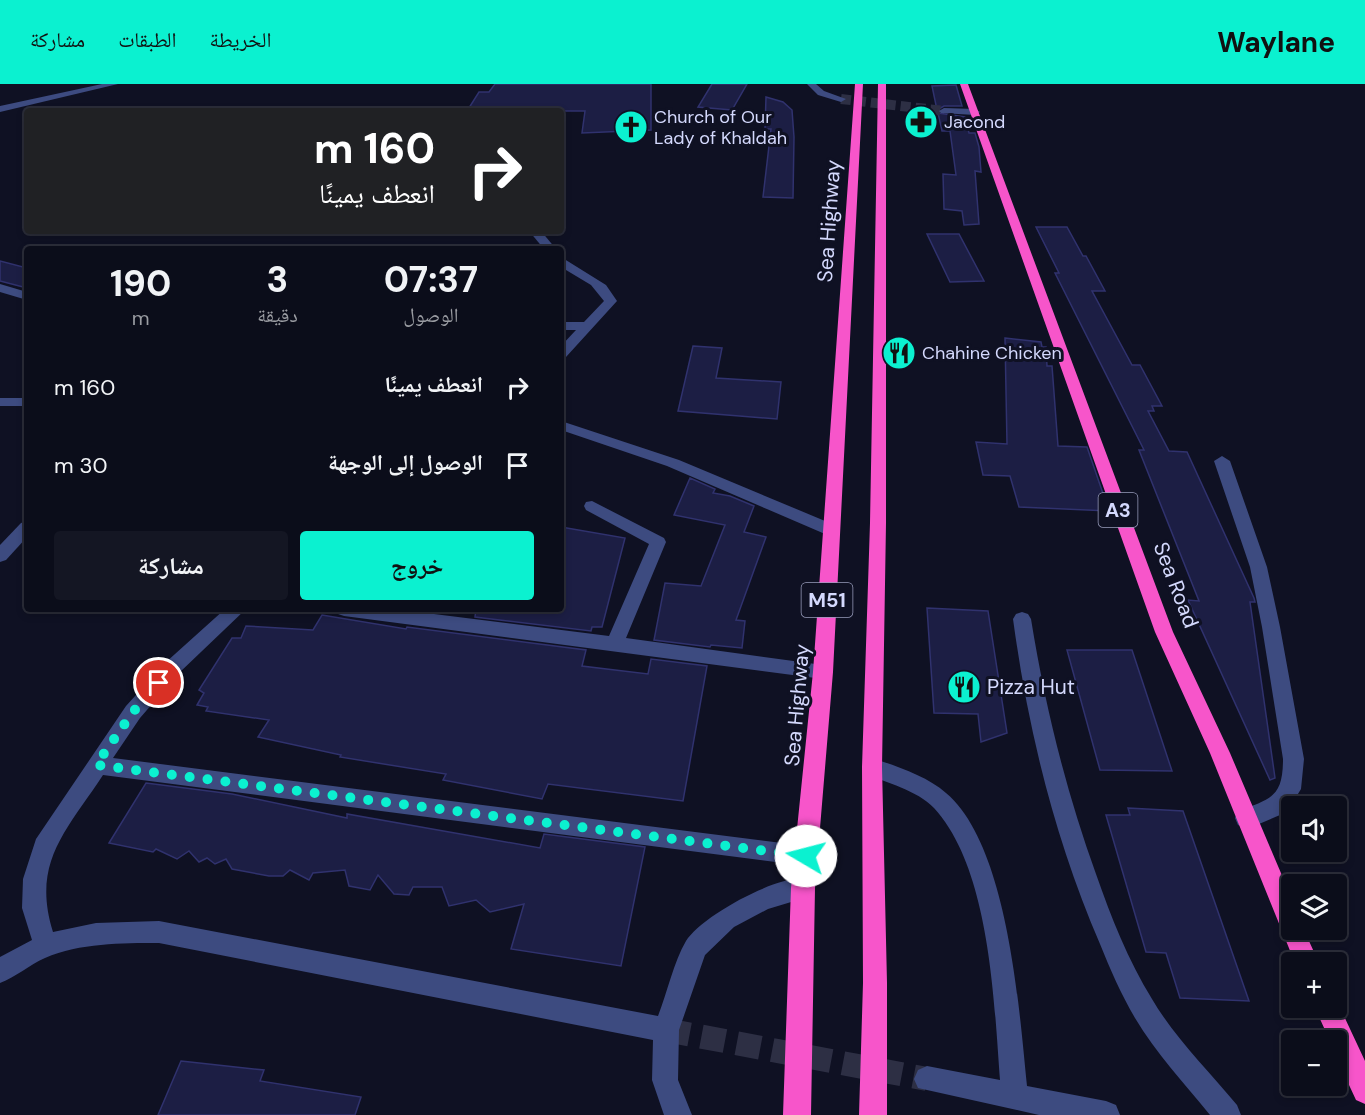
<!DOCTYPE html>
<html lang="ar">
<meta charset="utf-8">
<style>
body{margin:0;font-family:"DM Sans","Noto Naskh Arabic",sans-serif;background:#141623;color:#f1f3f6;direction:rtl;height:100vh;display:flex;flex-direction:column;font-size:22px;white-space:nowrap}
*{box-sizing:border-box;margin:0}
p{font-size:20px;color:#9a9ca2}
.icon{flex:none;width:33px;height:33px;fill:none;stroke:currentColor;stroke-width:2;stroke-linecap:round;stroke-linejoin:round}
.map{position:relative;flex:1;overflow:hidden;direction:ltr}
.details{position:absolute;left:24px;top:162px;width:540px;height:366px;display:flex;flex-direction:column;background:#0b0d1a;border-radius:6px;box-shadow:0 3px 9px #0003,0 0 0 2px #2b2d39;direction:rtl}
.details>*{flex:none}
.guide{position:absolute;left:24px;top:24px;width:540px;height:126px;border-radius:6px;box-shadow:0 3px 9px #0003,0 0 0 2px #2b2d39;direction:rtl;background:#202124;color:#fff;overflow:hidden}
.buttons{position:absolute;left:1281px;top:712px;display:grid;gap:12px}
.buttons a{display:grid;place-items:center;width:66px;height:66px;border-radius:6px;background:#0b0d1a;box-shadow:0 3px 9px #0003,0 0 0 2px #2b2d39;font-size:30px}
.pin{position:absolute;display:grid;place-items:center;width:51px;height:51px;color:#fff;margin:-26px;border:3px solid #fff;border-radius:50%;box-shadow:0 2px 6px #0007}
.me{position:absolute;width:66px;margin:-33px;rotate:278deg;stroke-linejoin:round;filter:drop-shadow(0 0 4px #0008)}
.turn{display:flex;align-items:center;gap:21px;height:126px;padding:0 30px;font-size:27px}
.turn .icon{width:78px;height:78px;stroke-width:2.5}
.turn b{display:block;font-size:42px;line-height:51px}
.eta{display:flex;justify-content:space-evenly;align-items:center;height:102px;text-align:center}
.eta b{font-size:36px;font-weight:700;line-height:42px}
.cta{display:flex;gap:12px;margin-top:auto;padding:12px 30px}
.cta a{flex:1;height:69px;border-radius:6px;background:#0bf1d0;color:#111;font-size:24px;font-weight:700;line-height:69px;text-align:center}
.cta a+a{background:#141623;color:#f1f3f6}
ul{padding:0;list-style:none}
li{display:flex;align-items:center;gap:18px;height:78px;padding:0 30px}
li div{flex:1}
li b{display:block;font-size:22px}
li em{font-style:normal}
header{display:flex;align-items:center;gap:36px;box-sizing:border-box;height:84px;padding:0 30px;background:#0bf1d0;color:#111}
header strong{font-size:28px}
nav{display:flex;gap:33px;margin-inline-start:auto;font-size:21px}
.map>svg:first-child{display:block}
</style>
<header>
<strong>Waylane</strong>
<nav><a>الخريطة</a><a>الطبقات</a><a>مشاركة</a></nav>
</header>
<div class="map">
<svg width="1365" height="1031" viewBox="0 0 1365 1031">
<rect width="100%" height="100%" fill="#0f1123"/>
<g fill="#1c1e44" stroke="#30326e" stroke-width="1.5">
<polygon points="495,0 651,0 651,46 582,49 585,27 467,27 479,8 489,8"/>
<polygon points="712,0 747,0 732,26 698,23"/>
<polygon points="956,1 962,22 944,22 937,26 932,2"/>
<polygon points="766,13 783,18 792,26 794,53 793,114 763,113 771,45 765,45"/>
<polygon points="938,29 965,33 969,49 975,49 979,63 981,88 975,87 979,140 964,141 962,127 944,125 943,90 956,91 950,47 942,47"/>
<polygon points="1036,143 1067,143 1083,172 1086,172 1105,207 1092,207 1132,281 1140,281 1162,322 1152,322 1154,327 1148,327 1169,367 1187,368 1254,514 1255,518 1250,518 1275,694 1270,696 1188,516 1199,517 1139,366 1144,366 1055,189 1059,189"/>
<polygon points="927,150 959,150 984,197 950,198"/>
<polygon points="0,177 27,184 27,204 0,197"/>
<polygon points="1005,254 1041,258 1042,263 1046,263 1047,282 1052,282 1058,362 1087,363 1109,427 1019,423 1010,392 983,391 976,358 1007,360"/>
<polygon points="693,262 722,264 716,294 781,298 777,335 678,327"/>
<polygon points="690,394 715,405 713,409 730,412 754,422 744,448 766,453 736,536 745,537 742,564 711,561 710,563 654,556 665,499 701,502 725,441 674,431"/>
<polygon points="561,443 625,454 602,543 592,543 591,547 475,533 476,525 561,525"/>
<polygon points="927,524 988,527 1007,649 981,658 978,630 934,629"/>
<polygon points="322,531 406,545 407,543 586,566 582,582 648,590 651,575 707,582 683,717 548,700 542,715 443,696 446,690 340,673 341,671 258,653 269,636 206,627 208,623 197,621 204,609 199,606 232,554 241,554 246,542 313,546"/>
<polygon points="1067,566 1132,566 1172,687 1100,686"/>
<polygon points="146,699 232,710 347,734 347,730 540,764 544,750 645,763 621,882 511,865 524,820 490,828 476,816 449,822 442,803 413,803 409,811 394,810 378,791 370,806 349,802 345,786 313,789 309,796 290,786 283,792 269,792 232,785 226,775 215,780 207,774 199,778 189,767 177,775 156,765 153,768 109,759"/>
<polygon points="1128,724 1183,727 1249,917 1180,914 1166,869 1146,868 1106,731 1130,731"/>
<polygon points="181,977 264,986 260,997 361,1013 355,1031 158,1031"/>
</g>
<g fill="none" stroke-linecap="round" stroke-linejoin="round">
<polyline stroke="#2d2f44" stroke-width="10" stroke-dasharray="10 5" stroke-linecap="butt" points="841,15 944,27"/>
<polyline stroke="#2d2f44" stroke-width="24" stroke-dasharray="24 12" stroke-linecap="butt" points="666,946 927,995"/>
<g fill="#3d4b80" fill-rule="evenodd">
<polygon points="102,0 118,0 0,28 0,22"/>
<polygon points="807,0 816,0 824,7 846,15 841,18 818,11"/>
<polygon points="944,24 975,25 980,28 975,31 941,29 939,27"/>
<polygon points="529,147 541,147 556,165 544,165"/>
<polygon points="561,173 606,201 617,217 566,273 561,274 561,262 576,246 561,246 561,238 584,238 604,217 591,201 561,183"/>
<polygon points="0,200 27,208 27,216 0,208"/>
<rect x="0" y="314" width="27" height="8"/>
<polygon points="561,337 679,376 837,442 839,446 837,450 825,450 667,382 561,346"/>
<path d="M 1222,372 L 1230,377 L 1267,483 L 1280,543 L 1304,675 L 1301,705 L 1290,723 L 1280,731 L 1259,740 L 1246,744 L 1238,741 L 1235,734 L 1238,727 C 1271,715 1283,713 1283,675 L 1262,543 L 1250,483 L 1214,377 Z"/>
<polygon points="592,417 664,454 666,458 626,554 823,581 830,583 833,588 830,593 823,595 344,532 338,530 335,525 394,525 609,552 649,460 586,426 584,422 586,418"/>
<polygon points="27,437 27,453 6,476 0,478 0,461 21,439"/>
<path d="M 225,525 L 246,525 L 179,589 L 140,634 L 113,674 L 806,762 L 814,765 L 817,772 L 814,779 L 806,782 L 103,691 C 67,746 31,778 53,848 L 96,839 L 159,837 L 658,932 C 667,909 674,877 686,857 C 701,832 784,786 811,796 L 815,804 L 811,812 L 768,825 L 734,843 L 705,871 L 679,946 L 678,996 L 692,1031 L 664,1031 L 652,996 L 653,956 L 159,859 C 121,859 80,859 45,874 C 29,881 16,893 0,899 L 0,873 L 32,856 L 22,824 L 23,795 L 36,755 L 126,622 L 165,579 Z"/>
<path d="M 1022,528 L 1028,530 L 1031,535 C 1045,622 1066,707 1096,790 C 1111,833 1128,876 1152,915 C 1175,954 1208,986 1237,1021 L 1241,1031 L 1210,1031 C 1184,999 1156,969 1135,934 C 1121,910 1110,885 1100,860 C 1055,756 1028,646 1013,535 L 1016,530 Z"/>
<path d="M 872,674 C 896,682 927,692 946,709 C 1008,761 1019,924 1027,1002 L 1106,1017 L 1116,1021 L 1120,1031 L 1039,1031 L 918,1004 L 914,995 L 918,986 L 927,982 L 1000,996 C 994,917 990,785 934,724 C 917,706 886,699 865,689 L 862,683 L 865,677 Z"/>
</g>
<g fill="#f755ca" fill-rule="evenodd">
<polygon points="855,0 863,0 833,588 815,804 811,1031 783,1031 791,804 813,588"/>
<polygon points="878,0 886,0 886,439 882,683 887,899 887,1031 859,1031 863,899 862,683 870,439"/>
<polygon points="960,0 968,0 1173,548 1230,669 1292,815 1292,846 1304,846 1319,879 1295,879 1210,669 1155,548"/>
<polygon points="1336,915 1365,977 1365,1020 1356,1016 1336,973 1336,957 1330,957 1315,924 1336,924"/>
</g>
</g>
<g fill="none" stroke-linecap="round" stroke-linejoin="round">
<polyline stroke="#0bf1d0" stroke-width="10" stroke-dasharray="0 18" points="159,599 133,628 96,681 806,772"/>
</g>
<defs>
<g id="pharmacy-disc" transform="scale(1.725)"><circle r="9.5" fill="#0bf1d0" stroke="#0f1123"/><path d="M-2-6h4v4h4v4h-4v4h-4v-4h-4v-4h4Z" fill="#111"/></g>
<g id="church-disc" transform="scale(1.725)"><circle r="9.5" fill="#0bf1d0" stroke="#0f1123"/><path d="M-1.2-6h2.4v3.5h3.3v2.4h-3.3V6h-2.4V-.1h-3.3v-2.4h3.3Z" fill="#111"/></g>
<g id="restaurant-disc" transform="scale(1.725)"><circle r="9.5" fill="#0bf1d0" stroke="#0f1123"/><path d="M-5-6h1v4h1v-4h1v4h1v-4h1v5L-1.5 .5V6h-2V.5L-5-1ZM5-6V6H3V1.5H1.5Q1.5-4 5-6Z" fill="#111"/></g>
</defs>
<g fill-rule="evenodd">
<use href="#pharmacy-disc" x="921" y="38"/>
<use href="#church-disc" x="631" y="43"/>
<use href="#restaurant-disc" x="899" y="269"/>
<use href="#restaurant-disc" x="964" y="603"/>
</g>
<g text-anchor="middle" stroke-width="6" stroke-linejoin="round" paint-order="stroke">
<g font-size="18" fill="#d4d9fd" stroke="#0f1123" text-anchor="start">
<text x="654" y="39">Church of Our<tspan x="654" dy="21">Lady of Khaldah</tspan></text>
<text x="944" y="44">Jacond</text>
<text x="922" y="275">Chahine Chicken</text>
</g>
<g fill="#0f1123" stroke="#999dbc" stroke-width="1.5">
<rect x="1098.5" y="409" width="39" height="34" rx="4.5"/>
<rect x="801.5" y="499" width="51" height="34" rx="4.5"/>
</g>
<g font-size="20" font-weight="bold" fill="#d4d9fd">
<text x="1118" y="433">A3</text>
<text x="827" y="523">M51</text>
</g>
<g font-size="21" fill="#d4d9fd" stroke="#0f1123">
<text transform="translate(829 137) rotate(-86)" y="7">Sea Highway</text>
<text transform="translate(1176 501) rotate(69)" y="7">Sea Road</text>
<text transform="translate(797 621) rotate(-85)" y="7">Sea Highway</text>
</g>
<g font-size="21" fill="#d4d9fd" stroke="#0f1123" text-anchor="start">
<text x="987" y="610">Pizza Hut</text>
</g>
</g>
</svg>
<div class="buttons">
<a><svg class="icon" aria-label="sound" viewBox="0 0 24 24"><path d="M4 9h4l5-4v14l-5-4H4zM17 9q2 3 0 6"/></svg></a>
<a><svg class="icon" aria-label="layers" viewBox="0 0 24 24"><path d="M12 4l9 5-9 5-9-5zM3 14l9 5 9-5"/></svg></a>
<a>+</a>
<a>−</a>
</div>
<div class="pin" style="left:159px;top:599px;background:#d93025"><svg class="icon" aria-label="arrive" viewBox="0 0 24 24"><path d="M6 21V4h12l-3 4 3 4H6"/></svg></div>
<svg class="me" style="left:806px;top:772px" viewBox="-20 -20 40 40"><circle r="19" fill="#fff"/><path d="M0-13L10 11 0 6-10 11z" fill="#0bf1d0"/></svg>
<div class="guide">
<div class="turn"><svg class="icon" aria-label="right" viewBox="0 0 24 24"><path d="M7 20v-9h11M14 6l5 5-5 5"/></svg><div><b>160 m</b>انعطف يمينًا</div></div>
</div>
<section class="details">
<div class="eta">
<div><b>07:37</b><p>الوصول</p></div>
<div><b>3</b><p>دقيقة</p></div>
<div><b>190</b><p>m</p></div>
</div>
<ul>
<li><svg class="icon" aria-label="right" viewBox="0 0 24 24"><path d="M7 20v-9h11M14 6l5 5-5 5"/></svg><div><b>انعطف يمينًا</b></div><em>160 m</em></li>
<li><svg class="icon" aria-label="arrive" viewBox="0 0 24 24"><path d="M6 21V4h12l-3 4 3 4H6"/></svg><div><b>الوصول إلى الوجهة</b></div><em>30 m</em></li>
</ul>
<div class="cta"><a>خروج</a><a>مشاركة</a></div>
</section>
</div>
